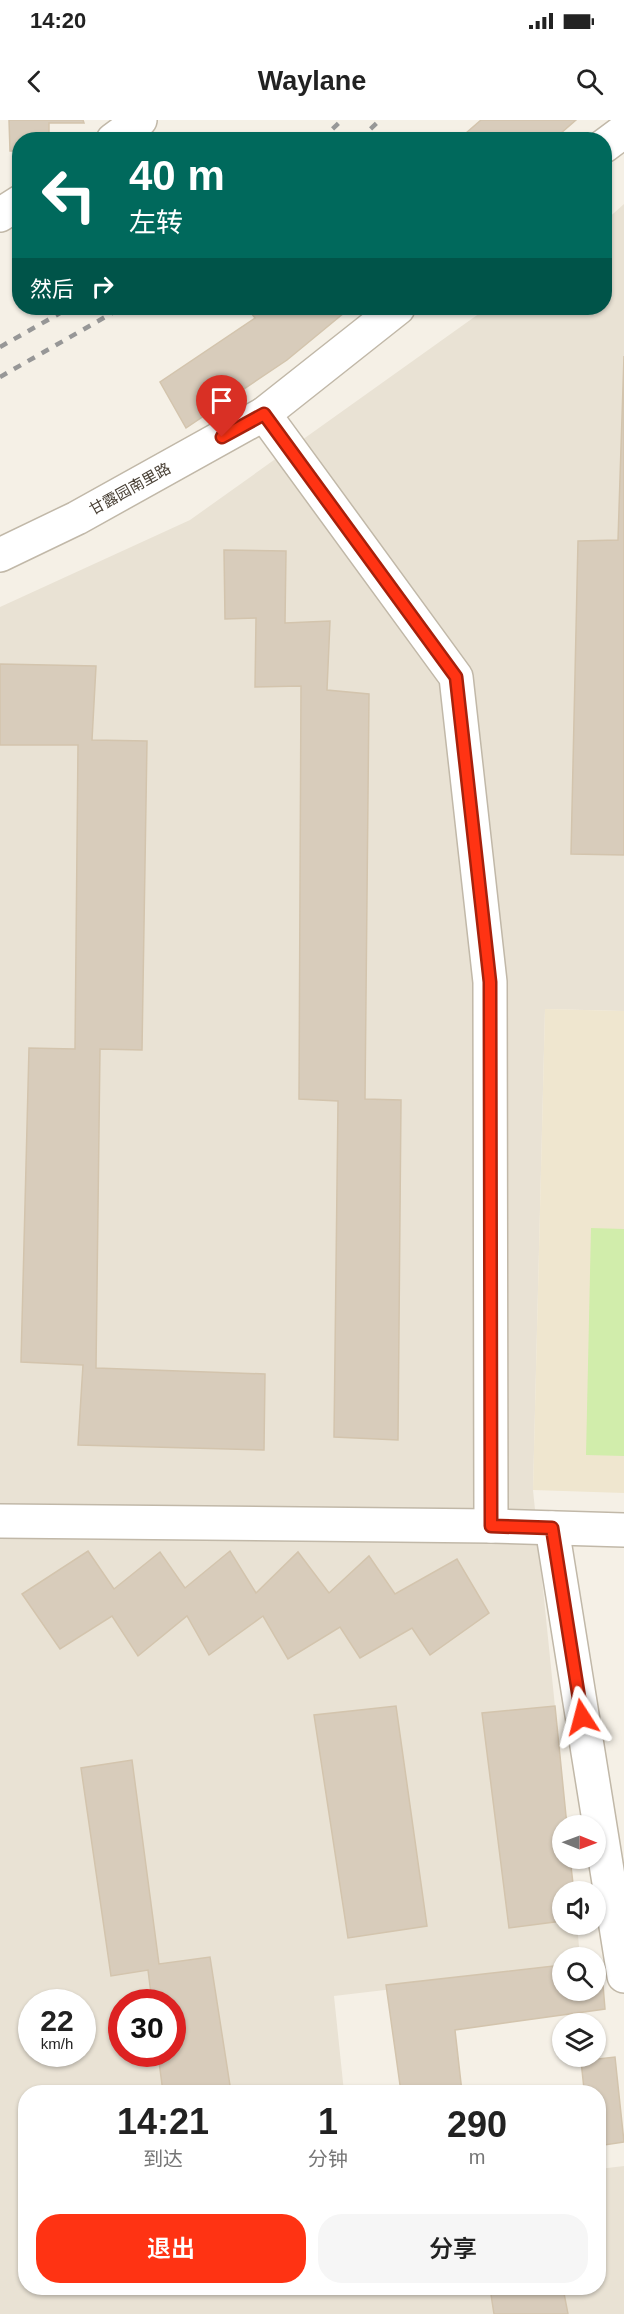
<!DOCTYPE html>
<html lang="zh">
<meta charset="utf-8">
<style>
body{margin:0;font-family:Arial,"Noto Sans SC",sans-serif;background:#f6f6f6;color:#222;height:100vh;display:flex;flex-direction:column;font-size:22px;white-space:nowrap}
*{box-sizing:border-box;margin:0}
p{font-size:20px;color:#767676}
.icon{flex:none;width:33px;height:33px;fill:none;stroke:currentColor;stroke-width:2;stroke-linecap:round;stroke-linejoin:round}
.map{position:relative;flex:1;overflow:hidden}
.details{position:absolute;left:18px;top:1965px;width:588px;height:210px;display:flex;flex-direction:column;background:#fff;border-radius:24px;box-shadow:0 2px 4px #0004}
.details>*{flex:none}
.hud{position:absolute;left:12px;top:12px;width:600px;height:183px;border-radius:24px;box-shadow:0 2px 4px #0004;background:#00695c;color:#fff;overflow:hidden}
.needle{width:39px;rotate:91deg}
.tools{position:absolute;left:552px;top:1695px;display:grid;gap:12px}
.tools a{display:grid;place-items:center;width:54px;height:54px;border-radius:50%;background:#fff;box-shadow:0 2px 4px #0004;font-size:30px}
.speed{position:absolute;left:18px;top:1869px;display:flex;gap:12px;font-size:30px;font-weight:700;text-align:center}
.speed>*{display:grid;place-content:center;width:78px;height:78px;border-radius:50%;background:#fff;box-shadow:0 2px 4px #0004;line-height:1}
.speed small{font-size:15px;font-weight:400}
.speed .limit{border:9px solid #d22;background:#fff;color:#111}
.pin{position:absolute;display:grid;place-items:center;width:51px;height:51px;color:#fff;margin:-62px -26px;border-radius:50% 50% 50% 0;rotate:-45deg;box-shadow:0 0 6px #0007}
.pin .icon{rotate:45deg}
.me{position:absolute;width:66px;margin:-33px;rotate:351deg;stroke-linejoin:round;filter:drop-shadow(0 0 4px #0008)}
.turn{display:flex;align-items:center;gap:21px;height:126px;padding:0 18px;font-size:27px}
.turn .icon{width:78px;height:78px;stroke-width:2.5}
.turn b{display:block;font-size:42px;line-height:51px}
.then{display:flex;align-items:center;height:57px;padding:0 18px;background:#0003;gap:12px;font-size:22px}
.eta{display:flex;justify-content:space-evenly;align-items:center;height:102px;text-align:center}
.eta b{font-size:36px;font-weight:600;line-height:42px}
.cta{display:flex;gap:12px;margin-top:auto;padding:12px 18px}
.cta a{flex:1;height:69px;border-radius:24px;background:#ff3313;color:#fff;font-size:24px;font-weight:600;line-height:69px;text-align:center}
.cta a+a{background:#f6f6f6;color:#222}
.status{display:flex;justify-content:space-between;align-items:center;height:42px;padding:0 30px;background:#fff;direction:ltr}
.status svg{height:16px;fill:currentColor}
header{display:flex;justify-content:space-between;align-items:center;height:78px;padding:0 18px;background:#fff;font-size:27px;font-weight:600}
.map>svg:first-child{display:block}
</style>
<div class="status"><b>14:20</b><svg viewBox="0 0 49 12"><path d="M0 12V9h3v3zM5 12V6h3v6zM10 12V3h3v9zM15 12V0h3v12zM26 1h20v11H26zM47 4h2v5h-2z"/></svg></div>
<header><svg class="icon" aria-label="back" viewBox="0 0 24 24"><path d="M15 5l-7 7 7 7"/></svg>Waylane<svg class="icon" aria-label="search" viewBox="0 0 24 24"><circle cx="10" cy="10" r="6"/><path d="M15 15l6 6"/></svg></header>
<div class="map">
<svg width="624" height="2194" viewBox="0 0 624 2194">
<rect width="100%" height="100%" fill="#f5f0e6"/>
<path fill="#e9e2d4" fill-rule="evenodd" d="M 624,84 L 624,891 L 545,889 L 533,1370 L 567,1705 L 562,1706 L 562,1738 L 570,1739 L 574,1771 L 562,1772 L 562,1804 L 577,1805 L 580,1837 L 562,1838 L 562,1849 L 334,1876 L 344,1972 L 26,1972 L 26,2168 L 598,2168 L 599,2049 L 624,2046 L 624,2194 L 0,2194 L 0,487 L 190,400 L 487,188 L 604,188 L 605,101 ZM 32,1882 L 82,1882 L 82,1934 L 32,1934 ZM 122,1882 L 172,1882 L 172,1934 L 122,1934 Z"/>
<polygon fill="#efe6cf" points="545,889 624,891 624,1373 533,1370"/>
<polygon fill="#d1edab" points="591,1108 624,1109 624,1336 586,1335"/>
<g fill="#d8ccbb" stroke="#d3c4ad" stroke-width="1.5">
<polygon points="9,0 83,0 84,3 49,3 49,20 20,20 20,31 10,31"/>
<polygon points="481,0 576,0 553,20 458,20"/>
<polygon points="258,188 350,188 287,240 186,308 160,262 255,198 251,193"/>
<polygon points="624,236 624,735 571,734 578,421 618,420"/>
<polygon points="224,430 286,431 285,503 330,501 327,570 369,574 365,979 401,980 398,1320 334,1317 338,981 299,979 301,566 255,567 256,498 225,499"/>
<polygon points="0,544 96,546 92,620 147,621 142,930 100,929 96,1248 265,1254 264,1330 78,1325 83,1245 21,1242 29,928 75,929 78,625 0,625"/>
<polygon points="88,1431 114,1469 160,1432 185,1468 230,1431 256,1473 298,1432 329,1473 369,1436 395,1474 457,1439 489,1493 430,1535 412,1508 360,1538 340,1507 288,1539 263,1496 209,1535 187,1496 138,1536 112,1496 60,1529 22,1474"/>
<polygon points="396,1586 427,1806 348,1818 314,1595"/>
<polygon points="555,1586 567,1706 562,1706 562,1738 570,1738 574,1772 562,1772 562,1801 509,1808 482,1593"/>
<polygon points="132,1640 159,1844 210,1837 231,1972 163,1972 158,1934 172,1934 172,1882 152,1882 148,1850 111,1856 81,1648"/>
<polygon points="596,1841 601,1841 605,1889 455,1910 462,1972 401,1972 386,1865 562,1845 562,1870 596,1870"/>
<polygon points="615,1937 624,2022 598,2026 598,1972 559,1972 584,1969 581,1941"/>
<polygon points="490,2168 563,2168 568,2194 494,2194"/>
</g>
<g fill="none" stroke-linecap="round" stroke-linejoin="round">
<g stroke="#c1b8a8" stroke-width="36">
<g id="minor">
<polyline points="113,20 140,0"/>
<polyline points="604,26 624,11"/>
<polyline points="0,95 20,82"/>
<polyline points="264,294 456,557 490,862 491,1406"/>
<polyline points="0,435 77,398 264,294 398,188"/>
<polyline points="0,1401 491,1406 624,1410"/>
<polyline points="552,1408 624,1856"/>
</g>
</g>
<use href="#minor" stroke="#fff" stroke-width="33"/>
<g stroke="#979797" stroke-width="4.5" stroke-dasharray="8 8" stroke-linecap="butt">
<polyline points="321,20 342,0"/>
<polyline points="359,20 380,0"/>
<polyline points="0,227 69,188"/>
<polyline points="0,257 121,188"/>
</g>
</g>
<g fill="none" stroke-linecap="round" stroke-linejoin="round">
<g stroke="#a6210c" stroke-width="15">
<polyline id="route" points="222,317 264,294 456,557 490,862 491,1406 552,1408 582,1597"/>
</g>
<use href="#route" stroke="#ff3313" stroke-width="10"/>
</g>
<g text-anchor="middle" stroke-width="5" stroke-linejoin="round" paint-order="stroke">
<g font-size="15" fill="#494035" stroke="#fff">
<text transform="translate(130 369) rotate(-29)" y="5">甘露园南里路</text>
</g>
</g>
</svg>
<div class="tools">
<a><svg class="needle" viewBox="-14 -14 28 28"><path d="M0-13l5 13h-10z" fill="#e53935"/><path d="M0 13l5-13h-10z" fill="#767676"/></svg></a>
<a><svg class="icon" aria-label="sound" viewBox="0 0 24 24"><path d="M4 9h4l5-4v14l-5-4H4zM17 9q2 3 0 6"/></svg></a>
<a><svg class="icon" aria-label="search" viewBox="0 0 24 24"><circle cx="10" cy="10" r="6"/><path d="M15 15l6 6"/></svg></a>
<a><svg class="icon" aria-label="layers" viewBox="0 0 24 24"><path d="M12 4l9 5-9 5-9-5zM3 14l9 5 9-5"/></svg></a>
</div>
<div class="speed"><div>22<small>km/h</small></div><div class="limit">30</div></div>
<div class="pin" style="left:222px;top:317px;background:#d93025"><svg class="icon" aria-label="arrive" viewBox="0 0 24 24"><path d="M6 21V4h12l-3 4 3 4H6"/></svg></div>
<svg class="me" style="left:582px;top:1597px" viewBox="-20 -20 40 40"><path d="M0-17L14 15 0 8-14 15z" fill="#ff3313" stroke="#fff" stroke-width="4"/></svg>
<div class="hud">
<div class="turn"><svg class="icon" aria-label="left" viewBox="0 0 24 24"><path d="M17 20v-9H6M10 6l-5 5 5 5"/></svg><div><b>40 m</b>左转</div></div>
<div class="then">然后<svg class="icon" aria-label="right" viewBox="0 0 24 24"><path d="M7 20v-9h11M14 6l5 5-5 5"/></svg></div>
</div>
<section class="details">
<div class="eta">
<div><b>14:21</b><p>到达</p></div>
<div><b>1</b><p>分钟</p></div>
<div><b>290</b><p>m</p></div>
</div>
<div class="cta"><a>退出</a><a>分享</a></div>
</section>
</div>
